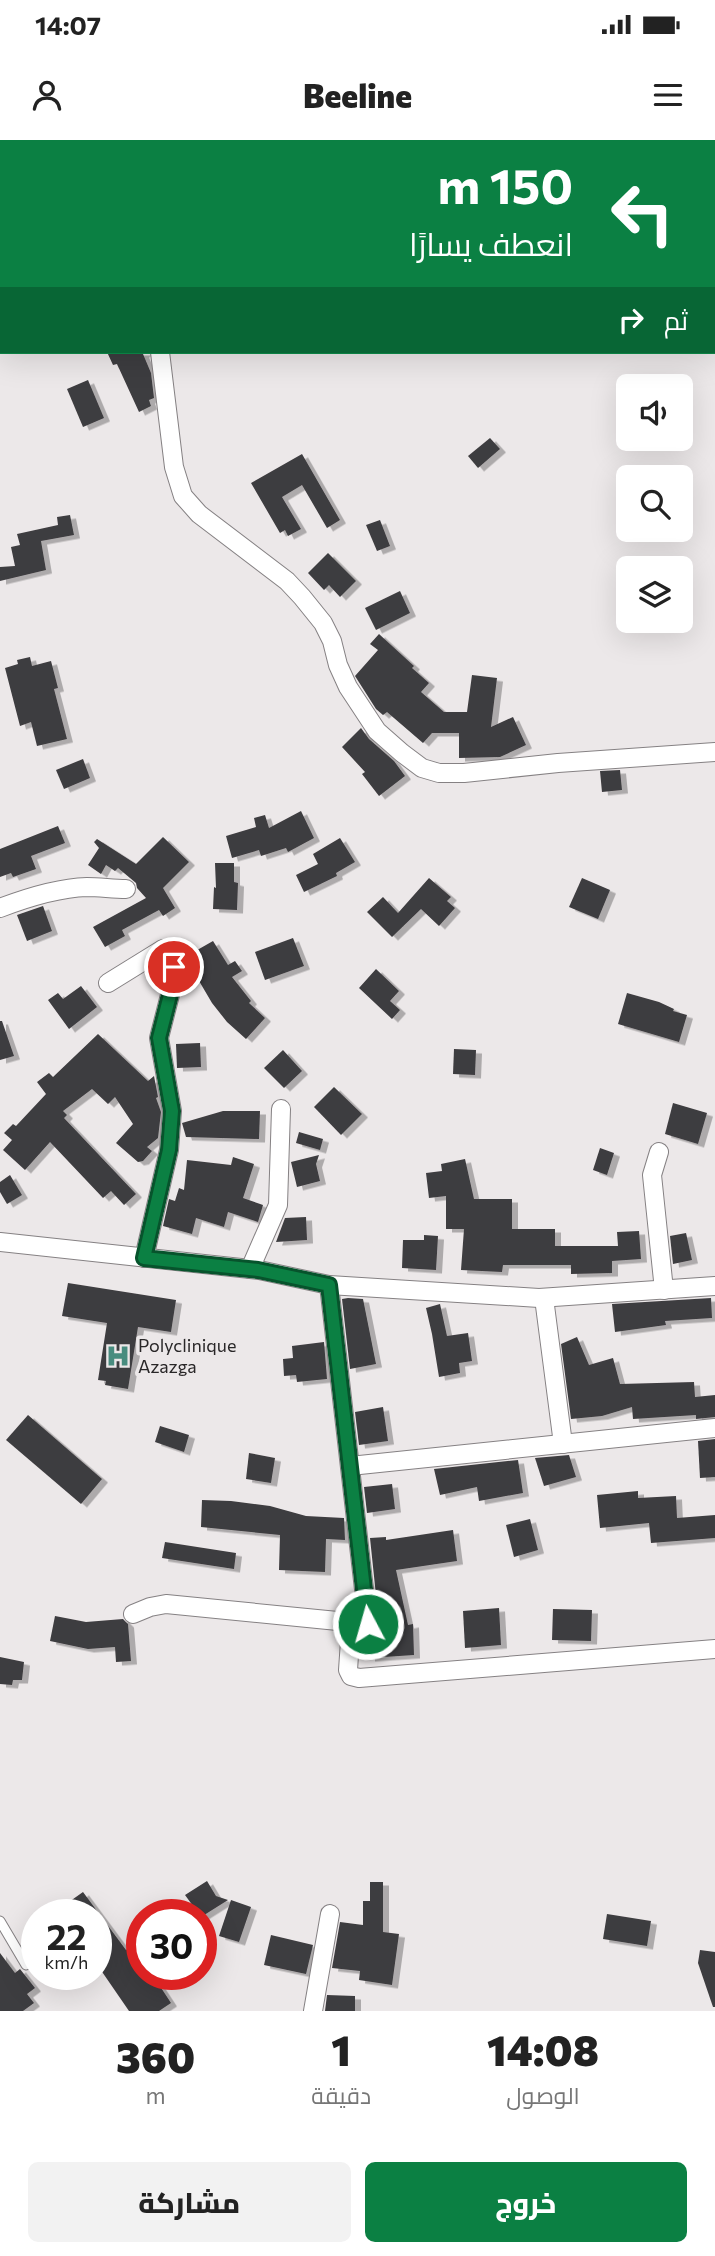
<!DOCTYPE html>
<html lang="ar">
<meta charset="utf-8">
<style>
body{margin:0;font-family:Commissioner,Cairo,sans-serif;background:#f2f2f2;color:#222;direction:rtl;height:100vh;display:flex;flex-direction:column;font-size:26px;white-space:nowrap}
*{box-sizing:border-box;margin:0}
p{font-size:23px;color:#767676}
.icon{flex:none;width:38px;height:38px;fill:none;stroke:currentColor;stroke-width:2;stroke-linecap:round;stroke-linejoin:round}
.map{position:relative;height:1871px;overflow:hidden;direction:ltr}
.panel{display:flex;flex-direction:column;background:#fff;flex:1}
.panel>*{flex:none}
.guide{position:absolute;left:0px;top:0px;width:716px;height:214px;box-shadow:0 7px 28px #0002;direction:rtl;background:#0b8043;color:#fff;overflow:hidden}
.buttons{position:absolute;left:616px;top:234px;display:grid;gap:14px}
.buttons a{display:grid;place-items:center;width:77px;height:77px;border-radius:10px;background:#fff;box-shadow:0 7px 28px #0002;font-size:35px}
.speed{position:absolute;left:21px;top:1759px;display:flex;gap:14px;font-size:35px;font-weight:700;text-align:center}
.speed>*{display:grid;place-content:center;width:91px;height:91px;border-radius:50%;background:#fff;box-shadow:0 7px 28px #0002;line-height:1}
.speed small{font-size:18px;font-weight:400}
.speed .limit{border:10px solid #d22;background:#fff;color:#111}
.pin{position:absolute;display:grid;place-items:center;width:60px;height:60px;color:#fff;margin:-30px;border:4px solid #fff;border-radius:50%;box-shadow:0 2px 7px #0007}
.me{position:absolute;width:77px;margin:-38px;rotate:354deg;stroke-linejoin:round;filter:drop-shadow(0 0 5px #0008)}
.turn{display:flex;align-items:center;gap:24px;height:147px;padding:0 28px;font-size:32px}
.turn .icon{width:91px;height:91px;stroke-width:2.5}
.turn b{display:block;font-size:49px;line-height:60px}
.then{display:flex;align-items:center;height:66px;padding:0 28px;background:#0003;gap:14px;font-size:26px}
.eta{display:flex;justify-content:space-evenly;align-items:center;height:119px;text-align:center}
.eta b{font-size:42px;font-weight:800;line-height:49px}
.primary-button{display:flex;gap:14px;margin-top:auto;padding:14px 28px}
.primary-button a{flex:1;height:80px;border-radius:10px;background:#0b8043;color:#fff;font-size:28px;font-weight:800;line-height:80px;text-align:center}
.primary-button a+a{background:#f2f2f2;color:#222}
.status{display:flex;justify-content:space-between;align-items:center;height:49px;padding:0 35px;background:#fff;direction:ltr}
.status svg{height:19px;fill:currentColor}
header{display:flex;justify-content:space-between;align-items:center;height:91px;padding:0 28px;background:#fff;font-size:32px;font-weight:800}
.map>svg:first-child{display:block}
</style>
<div class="status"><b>14:07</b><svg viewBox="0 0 49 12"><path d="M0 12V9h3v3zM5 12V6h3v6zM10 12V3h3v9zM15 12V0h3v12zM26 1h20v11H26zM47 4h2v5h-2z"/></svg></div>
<header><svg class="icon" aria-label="menu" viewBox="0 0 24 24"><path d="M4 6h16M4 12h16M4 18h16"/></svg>Beeline<svg class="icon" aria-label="person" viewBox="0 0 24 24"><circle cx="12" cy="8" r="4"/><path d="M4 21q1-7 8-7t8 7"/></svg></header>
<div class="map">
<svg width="715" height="1871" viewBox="0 0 715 1871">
<defs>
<filter id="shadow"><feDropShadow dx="6" dy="3.5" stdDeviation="0" flood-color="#0004"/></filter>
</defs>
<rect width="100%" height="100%" fill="#ece8e9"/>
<g fill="#3e3c3f" filter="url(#shadow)">
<polygon points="107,212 146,212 143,214 151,233 154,258 149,260 151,266 139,272 117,224 113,225"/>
<polygon points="88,240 104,278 83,287 67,249"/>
<polygon points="490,298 500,309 478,328 468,316"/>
<polygon points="302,314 340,380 327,388 302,345 282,357 301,389 288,396 285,390 280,393 251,343"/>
<polygon points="70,375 74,395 41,401 46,430 0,441 0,427 15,426 11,407 20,405 17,394 58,385 57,377"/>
<polygon points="380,380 390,406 377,411 366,385"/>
<polygon points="328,413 356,441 340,457 329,445 324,450 308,433"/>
<polygon points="400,451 410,473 376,490 365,468"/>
<polygon points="379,494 414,526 412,528 429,543 421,552 444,572 467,572 472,535 497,538 491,587 513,577 526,605 500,617 459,618 459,593 432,593 423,603 387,572 383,575 376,569 355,536 378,510 370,504"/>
<polygon points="30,517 32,526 51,521 58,548 54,549 67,599 37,606 31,582 20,586 5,528 18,524 17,520"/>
<polygon points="361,588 369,599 394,621 405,636 379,656 362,634 365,632 342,607"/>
<polygon points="83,619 90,638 64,649 56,630"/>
<polygon points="620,630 622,650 602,652 600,631"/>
<polygon points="301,671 314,698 288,712 286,708 261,716 259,710 232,718 226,696 256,687 254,678 265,675 269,688"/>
<polygon points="58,686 65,703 31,716 36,729 13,737 11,733 0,737 0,709"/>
<polygon points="163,697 189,722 163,748 175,768 163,776 159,770 122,790 125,796 105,807 93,787 146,758 137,748 136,743 118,728 115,731 106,725 101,734 88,725 99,708 94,702 97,699 136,724"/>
<polygon points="340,698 355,722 336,733 337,736 304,752 296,735 318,724 313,714"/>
<polygon points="215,723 234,723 234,742 238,743 237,770 213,769 214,747 216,748"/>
<polygon points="429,738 451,757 447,761 455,768 439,786 421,769 392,797 367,772 383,757 398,773"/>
<polygon points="582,738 610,750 598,779 569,767"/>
<polygon points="43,766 52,791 27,801 17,775"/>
<polygon points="293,798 304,826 265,840 255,812"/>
<polygon points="213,801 228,825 235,821 242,831 232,837 251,861 249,863 265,878 246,899 227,882 212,863 185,817"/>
<polygon points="376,829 399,851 390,861 400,870 392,879 359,848"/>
<polygon points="81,846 97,867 69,889 48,860 58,853 63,859"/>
<polygon points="627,853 659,862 674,869 673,871 687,875 679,902 618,884"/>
<polygon points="0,881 2,881 14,916 0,920"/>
<polygon points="98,894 148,941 154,936 158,957 156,958 161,972 158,998 147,1007 152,1011 143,1021 138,1022 116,1003 133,984 115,957 108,964 92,949 63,971 67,975 64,978 136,1054 124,1065 111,1051 103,1058 50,1002 25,1030 3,1010 12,1000 4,993 13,984 16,986 46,954 37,942 49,933 53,937"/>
<polygon points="200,903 201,927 177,928 176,904"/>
<polygon points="454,909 476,910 475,935 453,934"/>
<polygon points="283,910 302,931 284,948 264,928"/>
<polygon points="334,947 362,974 341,995 314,967"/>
<polygon points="673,963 707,973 698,1004 665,994"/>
<polygon points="223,971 260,971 259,999 186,997 182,983"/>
<polygon points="299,992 323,999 320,1010 296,1003"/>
<polygon points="600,1008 614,1013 607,1035 593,1030"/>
<polygon points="319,1015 316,1024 320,1041 297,1047 291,1022"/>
<polygon points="233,1017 254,1024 243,1058 263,1065 258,1082 228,1072 224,1087 196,1078 192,1094 163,1086 169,1059 175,1061 179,1048 184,1050 187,1020 231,1025"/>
<polygon points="465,1019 474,1059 512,1059 512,1089 555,1089 555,1106 618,1106 617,1092 639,1091 641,1119 612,1121 612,1133 571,1134 571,1125 503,1125 502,1132 461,1130 464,1089 446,1089 446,1056 429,1058 426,1033 442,1031 441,1024"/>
<polygon points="10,1035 22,1055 7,1064 0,1052 0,1042"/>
<polygon points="306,1077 307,1100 276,1102 285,1078"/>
<polygon points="686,1093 692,1120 673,1124 670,1096"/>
<polygon points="424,1095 438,1096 436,1130 402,1128 403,1100 424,1100"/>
<polygon points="68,1143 176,1160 171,1192 138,1187 128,1249 105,1245 106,1241 98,1240 107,1183 62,1176"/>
<polygon points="348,1158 363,1159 376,1224 350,1229 342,1159"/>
<polygon points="711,1158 712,1178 665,1181 666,1185 615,1192 612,1164"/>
<polygon points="440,1164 447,1196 468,1193 472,1221 459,1223 460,1233 439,1237 432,1194 426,1168"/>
<polygon points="577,1197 589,1225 613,1218 620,1244 694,1242 695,1257 715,1255 715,1277 696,1279 696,1275 633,1279 632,1267 602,1276 571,1279 561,1204"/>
<polygon points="324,1202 327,1239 297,1242 296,1235 284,1236 283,1219 293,1218 292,1206"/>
<polygon points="383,1267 388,1301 359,1305 355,1272"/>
<polygon points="28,1275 102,1339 81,1364 6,1300"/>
<polygon points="160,1286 189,1295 184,1312 155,1302"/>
<polygon points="715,1299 715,1337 700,1338 698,1301"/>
<polygon points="249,1313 275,1318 271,1343 246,1339"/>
<polygon points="569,1315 576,1337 544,1346 535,1318"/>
<polygon points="518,1320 523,1353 479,1361 477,1347 440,1355 434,1329"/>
<polygon points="392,1344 395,1369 367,1373 364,1347"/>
<polygon points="638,1351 638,1358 676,1356 677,1378 715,1375 715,1398 651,1403 649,1383 600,1388 597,1355"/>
<polygon points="202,1360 231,1361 270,1366 306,1376 344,1378 345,1400 326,1399 325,1432 279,1430 280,1395 201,1387"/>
<polygon points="530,1379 538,1410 514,1417 506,1385"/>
<polygon points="453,1390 457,1421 396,1430 408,1485 413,1484 414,1515 369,1518 368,1499 377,1491 379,1484 370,1398 386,1397 386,1400"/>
<polygon points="165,1402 236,1413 234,1429 162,1418"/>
<polygon points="499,1468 501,1505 465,1508 463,1471"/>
<polygon points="553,1469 592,1470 591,1501 552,1500"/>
<polygon points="55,1476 86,1482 123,1479 128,1484 131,1521 116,1522 115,1507 88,1509 50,1501"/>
<polygon points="0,1517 24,1522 22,1540 13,1540 12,1545 0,1544"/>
<polygon points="207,1741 216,1756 228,1760 201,1777 185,1755"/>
<polygon points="370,1742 383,1742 383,1792 399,1794 392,1845 359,1840 360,1831 332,1828 340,1782 363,1785 363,1761 370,1761"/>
<polygon points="83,1752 126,1810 133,1806 142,1819 142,1834 152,1834 171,1863 159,1871 129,1871 96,1823 96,1774 52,1774"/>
<polygon points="231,1760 251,1767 239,1802 219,1796"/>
<polygon points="607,1774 651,1781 647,1806 603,1799"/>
<polygon points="271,1795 313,1805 306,1834 264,1825"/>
<polygon points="700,1810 715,1812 715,1867 713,1867 698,1823"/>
<polygon points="0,1813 15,1833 20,1829 35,1848 27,1854 34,1863 23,1871 0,1871"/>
<polygon points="327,1855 355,1856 355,1871 325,1871"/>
</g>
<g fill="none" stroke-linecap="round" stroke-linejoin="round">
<g stroke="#858183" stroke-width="11">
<polyline id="service" points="0,1781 26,1825"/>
</g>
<g stroke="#858183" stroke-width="20">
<g id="minor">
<polyline points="52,0 53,2"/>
<polyline points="708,0 715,1"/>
<polyline points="160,212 174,327 183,356 199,374 287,441 302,457 323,483 332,501 338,525 348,547 377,591 402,613 422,628 439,633 464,633 558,623 715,612"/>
<path d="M 0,768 C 26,758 58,748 87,747 C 100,747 113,749 126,749"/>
<polyline points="108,843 163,809 173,813 172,847 159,898 172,971 169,1010 144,1118"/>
<polyline points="659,1012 652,1035 664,1150"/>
<polyline points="0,1102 259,1130 329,1145 539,1158 715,1146"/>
<polyline points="250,1129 278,1065 281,969"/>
<polyline points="329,1145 368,1484"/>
<polyline points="544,1158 563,1304"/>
<polyline points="350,1326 715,1288"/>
<polyline points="133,1474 150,1467 166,1464 368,1484"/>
<polyline points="368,1484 350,1501 348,1530 351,1536 359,1538 715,1509"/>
<polyline points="313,1871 330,1774"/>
</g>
</g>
<use href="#service" stroke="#fff" stroke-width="9"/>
<use href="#minor" stroke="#fff" stroke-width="18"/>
</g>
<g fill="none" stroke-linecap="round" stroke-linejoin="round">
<g stroke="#07532c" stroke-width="18">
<polyline id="route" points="174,827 172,847 159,898 172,971 169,1010 144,1118 258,1130 329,1145 368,1484"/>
</g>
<use href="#route" stroke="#0b8043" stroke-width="12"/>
</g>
<defs>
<g id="hospital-bare" transform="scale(1.89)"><path d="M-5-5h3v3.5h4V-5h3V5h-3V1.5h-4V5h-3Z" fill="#488c7f" stroke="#ece8e9" stroke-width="2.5" paint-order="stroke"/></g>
</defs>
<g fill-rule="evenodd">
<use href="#hospital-bare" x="118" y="1216"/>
</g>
<g text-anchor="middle" stroke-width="7" stroke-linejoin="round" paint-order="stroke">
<g font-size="18" fill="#292728" stroke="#ece8e9" text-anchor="start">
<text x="138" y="1212">Polyclinique<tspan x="138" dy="21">Azazga</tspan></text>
</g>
</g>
</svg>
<div class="buttons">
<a><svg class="icon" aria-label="sound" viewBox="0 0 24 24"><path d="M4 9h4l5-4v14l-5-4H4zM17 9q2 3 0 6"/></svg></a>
<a><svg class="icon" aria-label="search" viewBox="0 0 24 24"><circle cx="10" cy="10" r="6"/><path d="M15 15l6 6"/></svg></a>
<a><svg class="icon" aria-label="layers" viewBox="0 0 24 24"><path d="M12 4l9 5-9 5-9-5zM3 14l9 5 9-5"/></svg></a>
</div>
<div class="speed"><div>22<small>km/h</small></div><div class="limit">30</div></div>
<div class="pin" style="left:174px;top:827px;background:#d93025"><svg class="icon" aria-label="arrive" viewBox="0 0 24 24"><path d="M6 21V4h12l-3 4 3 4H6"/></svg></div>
<svg class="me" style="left:368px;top:1484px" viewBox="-20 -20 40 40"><circle r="17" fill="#0b8043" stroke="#fff" stroke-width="3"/><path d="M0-11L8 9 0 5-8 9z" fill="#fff"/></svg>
<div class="guide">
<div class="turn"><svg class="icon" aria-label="left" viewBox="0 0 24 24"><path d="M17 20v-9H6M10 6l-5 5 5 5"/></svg><div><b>150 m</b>انعطف يسارًا</div></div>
<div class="then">ثم<svg class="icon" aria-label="right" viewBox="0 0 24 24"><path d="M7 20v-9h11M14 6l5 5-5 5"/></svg></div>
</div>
</div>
<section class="panel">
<div class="eta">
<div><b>14:08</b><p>الوصول</p></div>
<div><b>1</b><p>دقيقة</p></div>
<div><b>360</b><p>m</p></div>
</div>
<div class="primary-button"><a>خروج</a><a>مشاركة</a></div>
</section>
